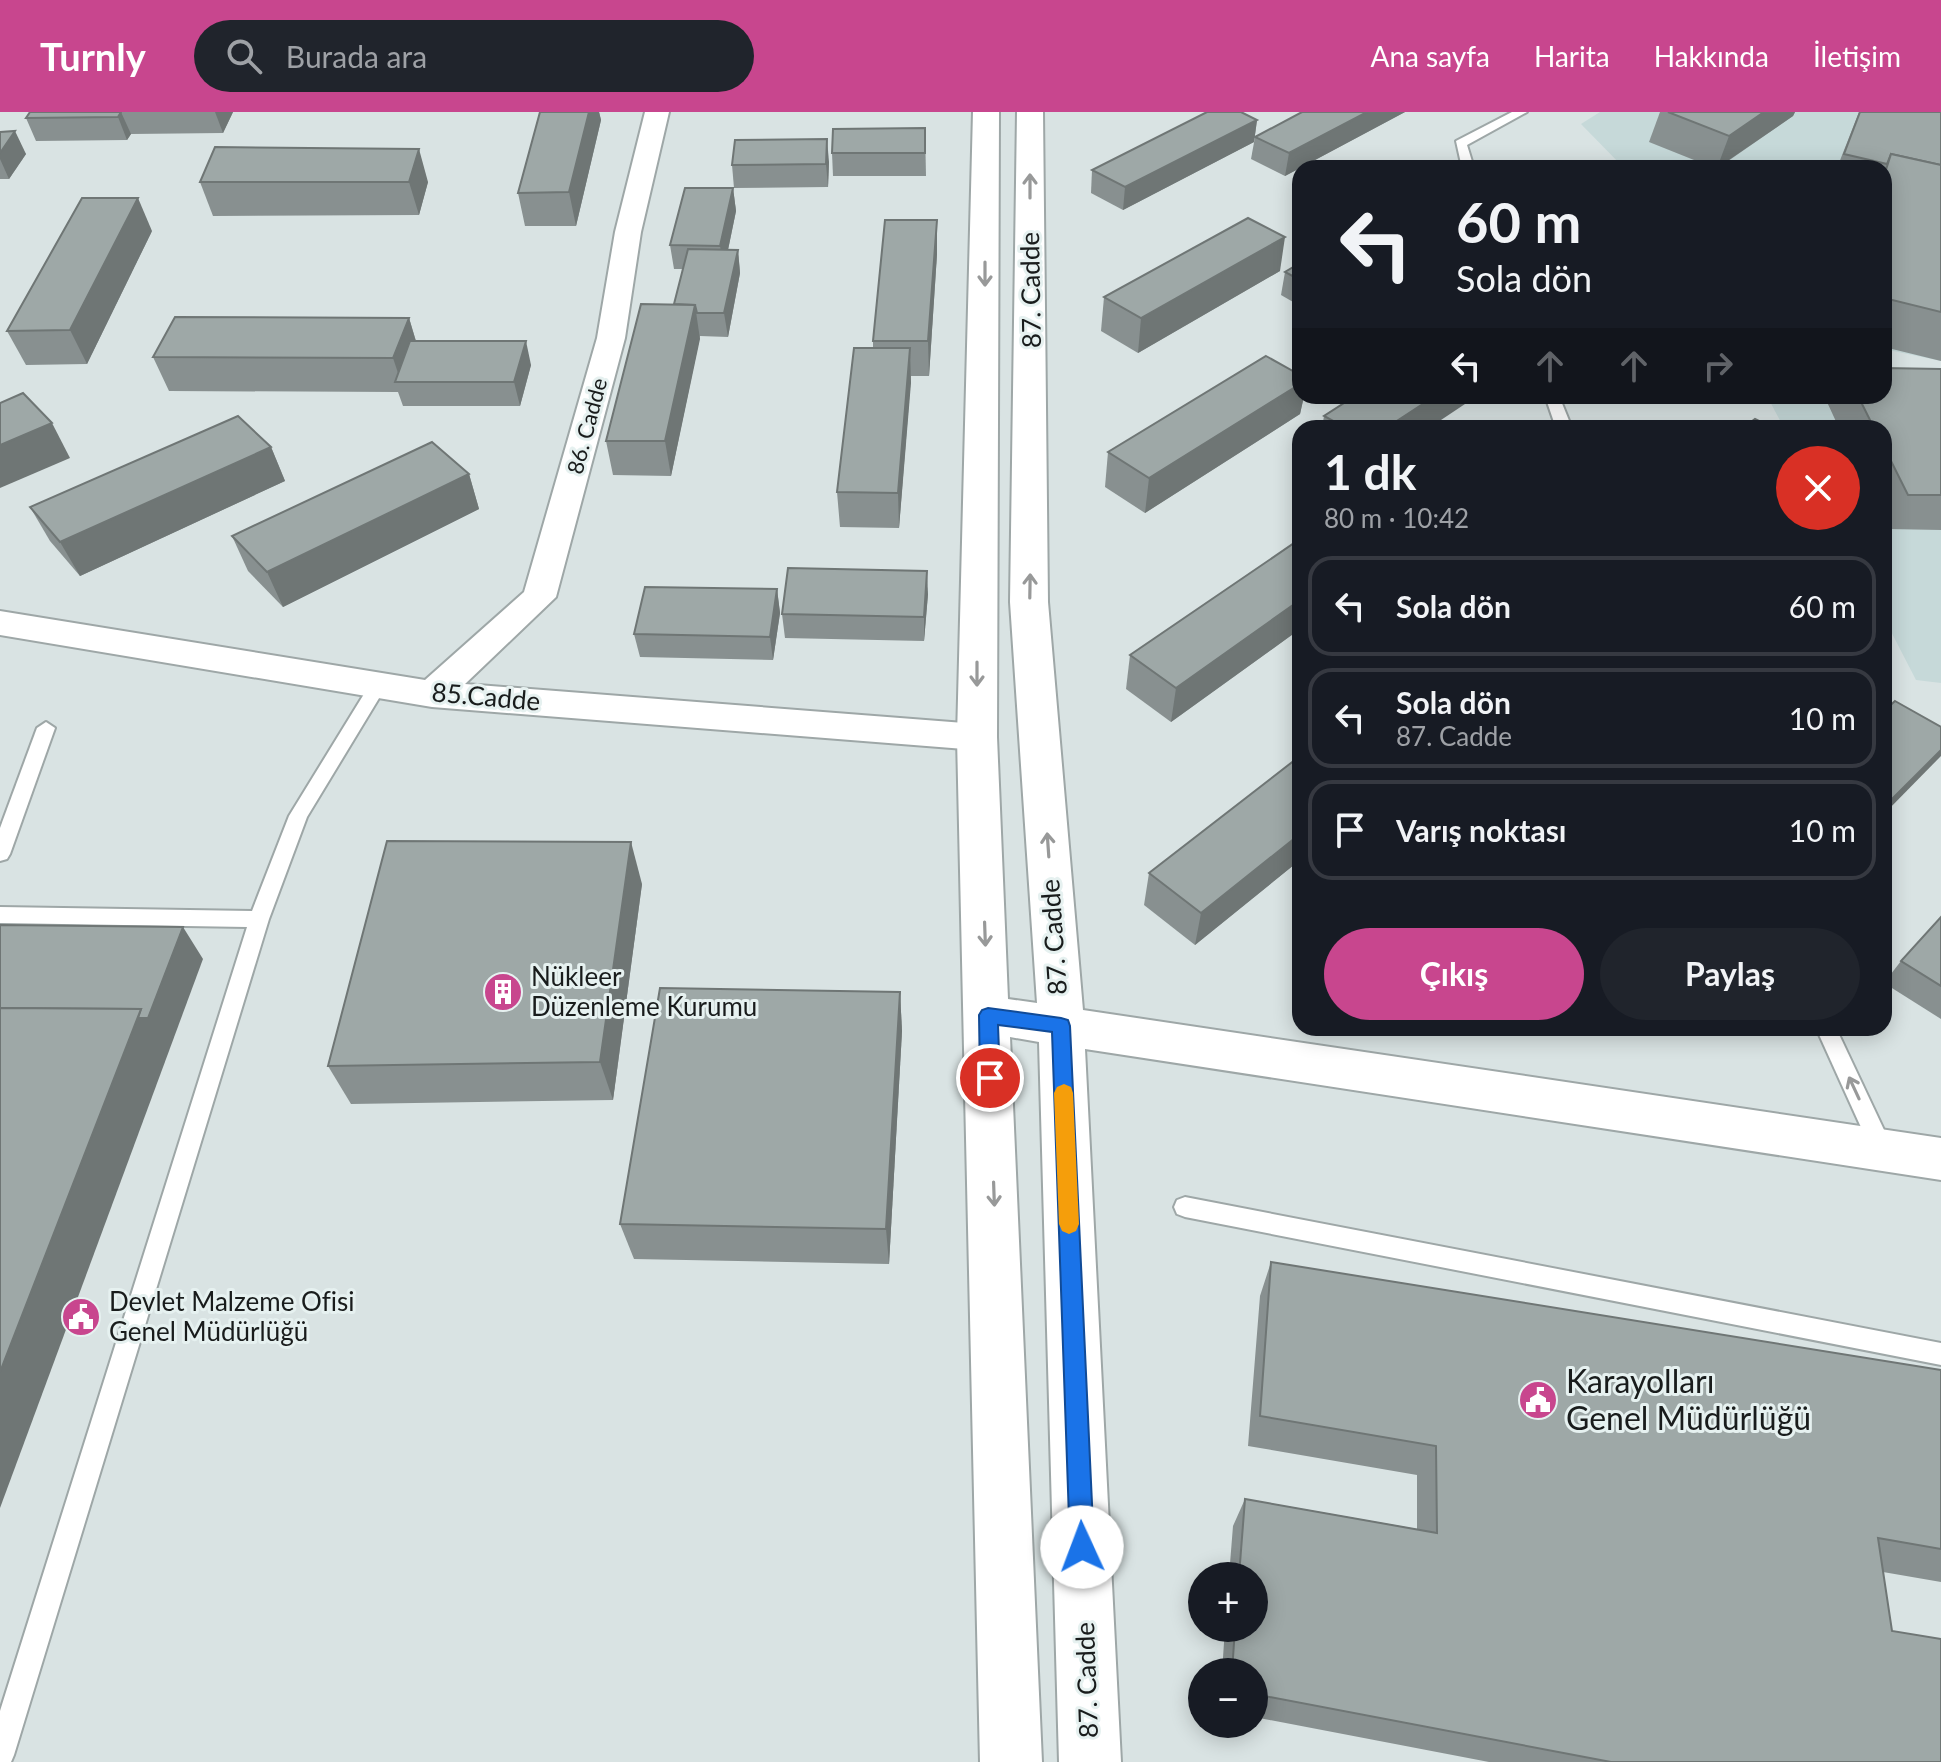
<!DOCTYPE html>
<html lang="tr">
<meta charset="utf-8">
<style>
body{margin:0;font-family:Lato,sans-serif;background:#20242c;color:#f1f3f6;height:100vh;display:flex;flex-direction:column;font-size:30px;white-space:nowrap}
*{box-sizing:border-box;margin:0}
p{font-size:26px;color:#9ea1a6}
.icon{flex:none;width:44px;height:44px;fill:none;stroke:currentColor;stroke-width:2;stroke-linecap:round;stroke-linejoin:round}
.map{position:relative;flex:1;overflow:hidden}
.details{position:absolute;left:1292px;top:308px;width:600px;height:616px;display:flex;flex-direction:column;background:#171b24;border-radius:24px;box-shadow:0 4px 20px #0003}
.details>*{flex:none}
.banner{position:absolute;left:1292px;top:48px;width:600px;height:244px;border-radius:24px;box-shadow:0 4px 20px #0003;background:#171b24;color:#f1f3f6;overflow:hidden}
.buttons{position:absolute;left:1188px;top:1450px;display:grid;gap:16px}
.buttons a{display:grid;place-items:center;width:80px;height:80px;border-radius:50%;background:#171b24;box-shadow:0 4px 20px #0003;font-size:40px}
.pin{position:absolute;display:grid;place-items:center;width:68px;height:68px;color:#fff;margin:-34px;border:4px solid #fff;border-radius:50%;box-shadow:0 2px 8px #0007}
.me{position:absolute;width:88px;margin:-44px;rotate:358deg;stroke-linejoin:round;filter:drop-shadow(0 0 6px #0008)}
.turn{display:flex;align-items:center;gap:28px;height:168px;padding:0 32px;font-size:36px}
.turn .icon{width:104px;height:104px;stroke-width:2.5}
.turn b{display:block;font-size:56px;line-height:68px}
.lanes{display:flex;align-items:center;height:76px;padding:0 32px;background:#0003;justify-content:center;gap:40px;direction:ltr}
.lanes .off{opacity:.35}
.round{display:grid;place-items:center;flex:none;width:84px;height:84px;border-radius:42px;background:#20242c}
.head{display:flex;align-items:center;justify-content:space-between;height:136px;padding:0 32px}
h1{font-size:48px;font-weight:700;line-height:60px}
.action{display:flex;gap:16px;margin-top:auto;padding:16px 32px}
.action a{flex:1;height:92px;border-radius:48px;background:#c8468e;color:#fff;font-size:32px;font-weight:700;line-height:92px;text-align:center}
.action a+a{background:#20242c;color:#f1f3f6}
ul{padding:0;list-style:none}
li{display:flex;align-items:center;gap:24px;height:100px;margin:0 16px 12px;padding:0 16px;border:4px solid #363941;border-radius:24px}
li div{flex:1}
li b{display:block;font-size:30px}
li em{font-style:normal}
header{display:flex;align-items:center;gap:48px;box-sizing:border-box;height:112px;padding:0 40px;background:#c8468e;color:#fff}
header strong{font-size:38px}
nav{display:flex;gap:44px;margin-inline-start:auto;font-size:28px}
.search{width:560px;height:72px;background:#20242c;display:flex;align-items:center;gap:20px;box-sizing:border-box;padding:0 28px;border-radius:44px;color:#9ea1a6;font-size:30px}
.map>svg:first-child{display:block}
</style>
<header>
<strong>Turnly</strong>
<div class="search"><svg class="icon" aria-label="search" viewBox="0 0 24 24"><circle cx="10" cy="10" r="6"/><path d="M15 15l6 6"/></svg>Burada ara</div>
<nav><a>Ana sayfa</a><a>Harita</a><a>Hakkında</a><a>İletişim</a></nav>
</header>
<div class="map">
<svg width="1941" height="1650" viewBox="0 0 1941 1650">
<rect width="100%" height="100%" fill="#d9e3e3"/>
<g fill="#c6d9d9">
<polygon points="1600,0 1941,0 1941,249 1884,237 1884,56 1624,56 1581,12"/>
<polygon points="1941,278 1941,571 1916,568 1884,506 1884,316 1784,316 1767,284 1884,284"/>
</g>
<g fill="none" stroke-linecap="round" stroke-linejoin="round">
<g stroke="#9ea7a7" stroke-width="4">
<g id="service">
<polygon points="1512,0 1527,0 1467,33 1474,56 1462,56 1456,29"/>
<polygon points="1545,284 1559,284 1572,316 1556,316"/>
<polygon points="378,567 387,573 307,705 269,807 14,1643 11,1650 0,1650 0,1599 247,815 0,811 0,795 252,799 289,704 372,569"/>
<polygon points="46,610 55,616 10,742 7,747 0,749 0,716 37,616"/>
<polygon points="1816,916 1836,916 1893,1037 1890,1044 1882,1047 1874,1044"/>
<polygon points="1185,1085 1941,1231 1941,1253 1185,1105 1177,1102 1174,1095 1177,1088"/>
</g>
</g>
<g stroke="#9ea7a7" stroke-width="4">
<polygon id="minor" points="645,0 669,0 641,120 625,226 556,485 465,572 977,612 990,616 995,625 990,634 977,638 432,595 0,523 0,499 425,568 524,480 597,226 615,120"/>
</g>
<g stroke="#9ea7a7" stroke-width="4">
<polygon id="tertiary" points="973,0 999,0 997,625 1008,887 1037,891 1010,490 1017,0 1043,0 1048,490 1083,898 1941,1026 1941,1068 1085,937 1121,1650 1059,1650 1039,930 1010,925 1042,1650 980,1650 957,625"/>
</g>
<use href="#service" fill="#fff" fill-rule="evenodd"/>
<use href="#minor" fill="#fff" fill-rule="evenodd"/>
<use href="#tertiary" fill="#fff" fill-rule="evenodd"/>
</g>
<g fill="#889090">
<polygon points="30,0 233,0 223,21 131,22 127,28 36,29 26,6"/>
<polygon points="539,0 599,0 601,8 576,114 525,114 518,81 539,4"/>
<polygon points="1302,0 1405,0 1285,64 1251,47 1255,25"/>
<polygon points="1660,0 1795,0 1793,4 1718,56 1714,56 1649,30"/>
<polygon points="1859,0 1941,0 1941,249 1884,235 1884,56 1837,56"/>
<polygon points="1257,8 1254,30 1123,98 1091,81 1092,58"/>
<polygon points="925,16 926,64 833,64 832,41"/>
<polygon points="0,20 26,42 9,67 0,67"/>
<polygon points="829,50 828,75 734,76 732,53"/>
<polygon points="200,70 428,70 419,103 213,104"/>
<polygon points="733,76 736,99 728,138 738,138 740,161 728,225 700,224 671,364 613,363 606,329 674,192 683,157 674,157 670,133"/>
<polygon points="937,108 937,142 929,264 911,264 899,416 840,415 837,380 873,236 873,229"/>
<polygon points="152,119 87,252 26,253 7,219"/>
<polygon points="1300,151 1300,194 1281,183 1285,160"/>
<polygon points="1280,159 1138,241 1101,219 1104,185"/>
<polygon points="409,206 416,229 531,253 520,294 403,294 398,280 169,279 153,245"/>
<polygon points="1941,257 1941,418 1888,417 1884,409 1884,316 1839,316 1827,290 1829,284 1884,284"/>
<polygon points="1300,284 1304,284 1300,302 1145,401 1105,375 1108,340"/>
<polygon points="1664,284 1691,284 1680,292"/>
<polygon points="1324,304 1429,316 1322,316"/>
<polygon points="271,335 285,369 80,464 50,429 30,395"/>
<polygon points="469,362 479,397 283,495 248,459 232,424"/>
<polygon points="1300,427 1300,517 1171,610 1126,577 1130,543"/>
<polygon points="777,477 780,501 773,548 640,545 634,522"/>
<polygon points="928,482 924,529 785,526 782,502"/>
<polygon points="1300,644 1300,748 1195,833 1144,793 1149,761"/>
<polygon points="642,772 613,988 351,992 328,954"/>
<polygon points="1941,805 1941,907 1884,871 1901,849"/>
<polygon points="900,880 902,919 889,1152 634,1147 620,1112"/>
<polygon points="1271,1150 1941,1258 1941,1470 1883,1460 1892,1519 1941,1650 1489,1650 1254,1605 1254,1560 1222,1560 1225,1516 1254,1516 1254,1464 1229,1464 1233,1414 1245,1387 1417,1417 1417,1363 1248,1334 1260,1184"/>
</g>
<g fill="#6f7675">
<polygon points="121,0 131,22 127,28 118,5"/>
<polygon points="215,0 233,0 223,21"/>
<polygon points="589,0 599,0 601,8 576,114 569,80"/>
<polygon points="1367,0 1405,0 1285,64 1289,41"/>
<polygon points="1764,0 1795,0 1793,4 1717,56 1729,24"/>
<polygon points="1257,8 1254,30 1123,98 1125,75"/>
<polygon points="15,19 26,42 9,67 0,47 0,41"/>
<polygon points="827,27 829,50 828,75 826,52"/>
<polygon points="419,37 428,70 419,103 409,70"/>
<polygon points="733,76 736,99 724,157 720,134"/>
<polygon points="138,86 152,119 87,252 70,218"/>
<polygon points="937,108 937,142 929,264 928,229"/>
<polygon points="1285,125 1280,159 1138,241 1141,206"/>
<polygon points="738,138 740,161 728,225 724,201"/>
<polygon points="695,193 700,227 671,364 665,329"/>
<polygon points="409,206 419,240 401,270 393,246"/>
<polygon points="526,229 531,253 520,294 514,270"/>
<polygon points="910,236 911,271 899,416 898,381"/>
<polygon points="1300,272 1300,284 1304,284 1300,302 1145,401 1149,366"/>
<polygon points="1435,284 1477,284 1429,316 1386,316"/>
<polygon points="1683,284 1691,284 1680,292"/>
<polygon points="52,311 70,346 0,376 0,333"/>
<polygon points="271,335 285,369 80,464 60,430"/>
<polygon points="469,362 479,397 283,495 267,460"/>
<polygon points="927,459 928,482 924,529 924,505"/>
<polygon points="777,477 780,501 773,548 770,525"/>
<polygon points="1300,488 1300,517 1171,610 1176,576"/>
<polygon points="1941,638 1941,644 1884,702 1884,695"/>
<polygon points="1300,722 1300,748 1195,833 1201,801"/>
<polygon points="631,730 642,772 613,988 600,950"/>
<polygon points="183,815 203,847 0,1396 0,1260 141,897"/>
<polygon points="900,880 902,919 889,1152 886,1117"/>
</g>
<g fill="#9ea8a7" stroke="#6f7675" stroke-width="2">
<polygon points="30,0 121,0 118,5 26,6"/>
<polygon points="540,0 589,0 569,80 518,81"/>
<polygon points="1207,0 1241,0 1257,8 1125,75 1092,58"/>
<polygon points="1302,0 1367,0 1289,41 1255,25"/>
<polygon points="1668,0 1764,0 1729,24"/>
<polygon points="1860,0 1941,0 1941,53 1891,42 1887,52 1844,42"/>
<polygon points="925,16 925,41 832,41 833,17"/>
<polygon points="15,19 0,41 0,20"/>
<polygon points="827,27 826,52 732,53 735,28"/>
<polygon points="215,35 419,37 409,70 200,70"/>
<polygon points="1891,42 1941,53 1941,200 1884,186 1884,64"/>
<polygon points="685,76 733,76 720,134 670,133"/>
<polygon points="82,86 138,86 70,218 7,219"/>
<polygon points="1248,106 1285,125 1141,206 1104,185"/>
<polygon points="885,108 937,108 928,229 873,229"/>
<polygon points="688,137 738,138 724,201 697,201 695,193 674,192"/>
<polygon points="1300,151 1300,168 1285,160"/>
<polygon points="641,192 695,193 665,329 606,329"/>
<polygon points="175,205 409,206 393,246 153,245"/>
<polygon points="410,229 526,229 514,270 395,270"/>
<polygon points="854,236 910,236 898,381 837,380"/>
<polygon points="1266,244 1300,263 1300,272 1149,366 1108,340"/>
<polygon points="1884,256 1941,257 1941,383 1908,383 1884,335 1884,316 1874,316 1858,284 1884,284"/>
<polygon points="23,281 52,311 0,333 0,291"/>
<polygon points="1355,284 1435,284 1386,316 1346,316 1324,304"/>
<polygon points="238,304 271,335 60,430 30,395"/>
<polygon points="1755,307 1773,316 1743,316"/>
<polygon points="432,330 469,362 267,460 232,424"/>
<polygon points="1300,427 1300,488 1176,576 1130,543"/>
<polygon points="788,456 927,459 924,505 782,502"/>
<polygon points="645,475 777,477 770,525 634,522"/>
<polygon points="1895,589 1941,615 1941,638 1884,695 1884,599"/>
<polygon points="1300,644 1300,722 1201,801 1149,761"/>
<polygon points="387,729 631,730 600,950 328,954"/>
<polygon points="1941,805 1941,874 1901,849"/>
<polygon points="0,813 183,815 148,906 138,906 141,897 0,896"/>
<polygon points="660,876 900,880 886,1117 620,1112"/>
<polygon points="0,896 141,897 0,1260"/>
<polygon points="1271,1150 1941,1258 1941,1437 1878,1426 1892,1519 1941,1527 1941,1650 1611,1650 1254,1582 1254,1560 1232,1560 1235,1516 1254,1516 1254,1464 1239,1464 1245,1387 1437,1421 1436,1334 1260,1304"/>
</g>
<defs><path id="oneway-shaft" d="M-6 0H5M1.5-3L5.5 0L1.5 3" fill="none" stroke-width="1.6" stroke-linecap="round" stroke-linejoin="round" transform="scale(2)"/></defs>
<g stroke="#989999">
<use href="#oneway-shaft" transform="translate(1030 74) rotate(-90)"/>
<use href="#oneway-shaft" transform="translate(985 162) rotate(90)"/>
<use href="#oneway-shaft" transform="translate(1030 474) rotate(-89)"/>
<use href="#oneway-shaft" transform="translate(977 562) rotate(90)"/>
<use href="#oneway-shaft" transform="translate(1048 733) rotate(-94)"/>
<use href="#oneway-shaft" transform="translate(985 822) rotate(88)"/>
<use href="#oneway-shaft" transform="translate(1854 976) rotate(-115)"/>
<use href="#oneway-shaft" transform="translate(994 1082) rotate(88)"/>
</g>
<polygon fill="#1a73e8" stroke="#114b97" stroke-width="2" points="988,896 1061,906 1068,908 1070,914 1094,1435 1090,1443 1082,1447 1074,1443 1070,1435 1052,920 998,913 1000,966 997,972 990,974 983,972 980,966 979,903 982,898"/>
<polygon fill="#f59e0b" points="1064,972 1071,975 1073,981 1079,1112 1076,1119 1069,1122 1062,1119 1059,1112 1054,981 1057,975"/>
<defs>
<g id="building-disc" transform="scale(2)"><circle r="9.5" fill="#c8468e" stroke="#e6f1f0"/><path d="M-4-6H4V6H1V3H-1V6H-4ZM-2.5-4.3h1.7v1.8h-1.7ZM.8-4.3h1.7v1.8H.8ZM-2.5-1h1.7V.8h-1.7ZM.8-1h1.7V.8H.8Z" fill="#fff"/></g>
<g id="civic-disc" transform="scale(2)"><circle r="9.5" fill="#c8468e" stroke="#e6f1f0"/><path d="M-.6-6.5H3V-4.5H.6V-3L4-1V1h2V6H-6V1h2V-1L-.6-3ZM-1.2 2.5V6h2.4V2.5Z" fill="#fff"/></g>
</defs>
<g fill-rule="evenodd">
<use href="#building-disc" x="503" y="880"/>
<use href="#civic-disc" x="81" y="1205"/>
<use href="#civic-disc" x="1538" y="1288"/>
</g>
<g text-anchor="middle" stroke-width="6" stroke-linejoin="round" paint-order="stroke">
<g font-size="22" fill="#191c1c" stroke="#e6f1f0">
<text transform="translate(587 314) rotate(-75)" y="8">86. Cadde</text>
</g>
<g font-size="26" fill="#191c1c" stroke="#e6f1f0">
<text transform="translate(1031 178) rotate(-91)" y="9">87. Cadde</text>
<text transform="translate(486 585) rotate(5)" y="9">85.Cadde</text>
<text transform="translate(1054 825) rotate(-94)" y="9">87. Cadde</text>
<text transform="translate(1087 1568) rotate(-92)" y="9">87. Cadde</text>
</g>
<g font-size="26" fill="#191c1c" stroke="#e6f1f0" text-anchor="start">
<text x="531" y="874">Nükleer<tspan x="531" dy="30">Düzenleme Kurumu</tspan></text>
<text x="109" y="1199">Devlet Malzeme Ofisi<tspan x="109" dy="30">Genel Müdürlüğü</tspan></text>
</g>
<g font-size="32" fill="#191c1c" stroke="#e6f1f0" text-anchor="start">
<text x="1566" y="1281">Karayolları<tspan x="1566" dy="37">Genel Müdürlüğü</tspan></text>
</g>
</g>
</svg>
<div class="buttons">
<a>+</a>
<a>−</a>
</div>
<div class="pin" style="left:990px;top:966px;background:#d93025"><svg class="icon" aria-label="arrive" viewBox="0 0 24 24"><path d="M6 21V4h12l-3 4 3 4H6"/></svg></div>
<svg class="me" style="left:1082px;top:1435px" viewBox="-20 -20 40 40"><circle r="19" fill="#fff"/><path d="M0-13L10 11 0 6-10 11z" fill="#1a73e8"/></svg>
<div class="banner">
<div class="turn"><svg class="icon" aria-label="left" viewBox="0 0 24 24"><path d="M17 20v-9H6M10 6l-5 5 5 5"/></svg><div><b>60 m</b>Sola dön</div></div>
<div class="lanes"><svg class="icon" aria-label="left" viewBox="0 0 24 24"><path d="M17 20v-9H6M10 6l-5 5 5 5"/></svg><svg class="icon off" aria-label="ahead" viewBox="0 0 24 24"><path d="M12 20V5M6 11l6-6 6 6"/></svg><svg class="icon off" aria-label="ahead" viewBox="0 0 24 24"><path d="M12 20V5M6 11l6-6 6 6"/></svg><svg class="icon off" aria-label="right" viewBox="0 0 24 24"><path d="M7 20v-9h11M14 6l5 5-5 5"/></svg></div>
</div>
<section class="details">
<div class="head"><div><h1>1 dk</h1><p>80 m · 10:42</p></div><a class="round" style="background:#d93025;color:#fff"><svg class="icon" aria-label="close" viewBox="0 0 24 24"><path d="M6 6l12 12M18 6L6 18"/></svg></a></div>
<ul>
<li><svg class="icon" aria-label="left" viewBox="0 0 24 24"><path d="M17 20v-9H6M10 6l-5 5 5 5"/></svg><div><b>Sola dön</b></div><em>60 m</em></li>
<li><svg class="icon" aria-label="left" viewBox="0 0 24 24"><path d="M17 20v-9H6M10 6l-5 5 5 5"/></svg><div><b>Sola dön</b><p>87. Cadde</p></div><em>10 m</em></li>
<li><svg class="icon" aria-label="arrive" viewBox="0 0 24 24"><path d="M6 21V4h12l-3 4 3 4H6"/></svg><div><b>Varış noktası</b></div><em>10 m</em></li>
</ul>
<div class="action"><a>Çıkış</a><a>Paylaş</a></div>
</section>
</div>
